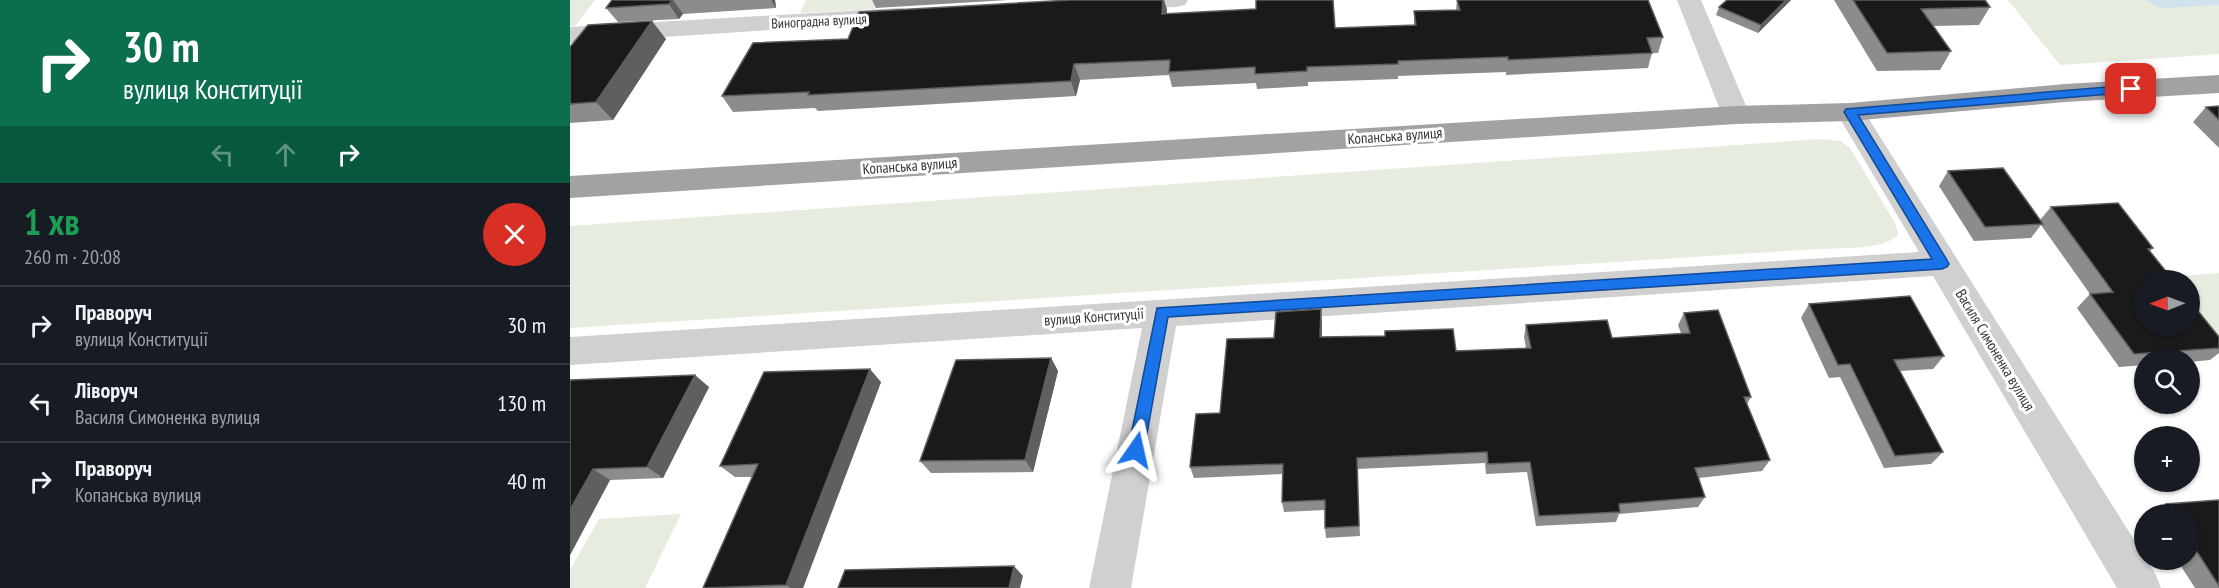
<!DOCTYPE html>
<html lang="uk">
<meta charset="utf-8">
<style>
body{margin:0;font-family:"PT Sans Narrow",sans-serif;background:#20242c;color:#f1f3f6;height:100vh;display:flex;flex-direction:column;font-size:22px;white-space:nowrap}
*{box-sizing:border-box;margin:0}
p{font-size:20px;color:#9ea1a6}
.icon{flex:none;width:33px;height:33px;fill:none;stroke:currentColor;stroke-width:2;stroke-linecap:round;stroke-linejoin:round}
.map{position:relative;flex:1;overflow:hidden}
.drawer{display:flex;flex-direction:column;background:#171b24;width:570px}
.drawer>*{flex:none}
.top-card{background:#0b6e4f;color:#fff;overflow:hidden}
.needle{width:39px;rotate:269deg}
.tools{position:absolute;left:1564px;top:270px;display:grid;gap:12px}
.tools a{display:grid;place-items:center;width:66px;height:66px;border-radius:50%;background:#171b24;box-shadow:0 2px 4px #0004;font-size:30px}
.pin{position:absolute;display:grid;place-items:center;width:51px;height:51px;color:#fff;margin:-26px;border-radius:12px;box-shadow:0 3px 9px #0006}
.me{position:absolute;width:66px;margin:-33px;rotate:11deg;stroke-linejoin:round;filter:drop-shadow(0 0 4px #0008)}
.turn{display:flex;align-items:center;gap:21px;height:126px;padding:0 24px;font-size:27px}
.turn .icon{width:78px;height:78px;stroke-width:2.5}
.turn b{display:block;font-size:42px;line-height:51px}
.lanes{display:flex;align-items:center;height:57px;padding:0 24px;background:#0003;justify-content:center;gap:30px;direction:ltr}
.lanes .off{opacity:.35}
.round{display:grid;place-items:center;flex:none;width:63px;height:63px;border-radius:32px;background:#20242c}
.summary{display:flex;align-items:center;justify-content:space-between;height:102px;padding:0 24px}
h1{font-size:36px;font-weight:600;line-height:45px;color:#1e9e55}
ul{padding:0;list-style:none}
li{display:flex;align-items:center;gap:18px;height:78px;padding:0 24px;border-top:2px solid #363941}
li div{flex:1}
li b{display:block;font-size:22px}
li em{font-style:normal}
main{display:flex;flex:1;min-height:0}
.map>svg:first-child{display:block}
</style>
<main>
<section class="drawer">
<div class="top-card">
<div class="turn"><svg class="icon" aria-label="right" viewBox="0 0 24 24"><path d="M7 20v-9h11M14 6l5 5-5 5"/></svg><div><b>30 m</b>вулиця Конституції</div></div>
<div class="lanes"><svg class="icon off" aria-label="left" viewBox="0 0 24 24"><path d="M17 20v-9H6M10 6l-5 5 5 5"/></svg><svg class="icon off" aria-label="ahead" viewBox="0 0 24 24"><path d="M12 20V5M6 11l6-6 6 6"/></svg><svg class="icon" aria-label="right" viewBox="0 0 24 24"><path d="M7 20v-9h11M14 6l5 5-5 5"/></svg></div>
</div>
<div class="summary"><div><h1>1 хв</h1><p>260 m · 20:08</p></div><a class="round" style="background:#d93025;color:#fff"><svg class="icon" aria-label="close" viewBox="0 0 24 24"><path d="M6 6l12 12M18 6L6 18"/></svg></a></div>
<ul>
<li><svg class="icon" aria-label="right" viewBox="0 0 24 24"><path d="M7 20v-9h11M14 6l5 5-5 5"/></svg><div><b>Праворуч</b><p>вулиця Конституції</p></div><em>30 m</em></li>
<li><svg class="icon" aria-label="left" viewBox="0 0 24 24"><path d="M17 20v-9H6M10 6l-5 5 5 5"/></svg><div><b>Ліворуч</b><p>Василя Симоненка вулиця</p></div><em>130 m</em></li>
<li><svg class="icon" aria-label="right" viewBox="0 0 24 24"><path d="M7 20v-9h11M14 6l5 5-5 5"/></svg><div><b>Праворуч</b><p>Копанська вулиця</p></div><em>40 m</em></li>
</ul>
</section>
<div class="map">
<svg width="1649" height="588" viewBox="0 0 1649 588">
<rect width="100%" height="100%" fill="#fff"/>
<g fill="#e6ecdf">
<polygon points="0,0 25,0 5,26 0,26"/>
<polygon points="236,0 309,0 305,9 230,13"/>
<polygon points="1438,0 1649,0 1649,54 1490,65"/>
<path d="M 1252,139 L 1270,141 L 1280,148 L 1326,225 L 1328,235 C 1313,250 1271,248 1249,249 L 0,328 L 0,226 Z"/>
<polygon points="1649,273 1649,342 1620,305 1620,280 1601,280 1598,277"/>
<polygon points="111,514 75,588 0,588 0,570 29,519"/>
</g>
<polygon fill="#cfe2ee" points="1575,0 1649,0 1649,5 1591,8"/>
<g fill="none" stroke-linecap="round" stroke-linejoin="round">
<g fill="#d0d0d0" fill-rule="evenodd">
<polygon points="540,0 618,0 615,5 606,7 550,10 541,8 538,3"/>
<polygon points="1107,0 1131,0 1180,115 1176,122 1166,124 1156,122 1152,115"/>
<polygon points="331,8 340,11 344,16 340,21 0,43 0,27"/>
<polygon points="1280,103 1290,105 1585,573 1591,588 1547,588 1363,276 606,326 561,588 519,588 572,328 0,365 0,337 1349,252 1266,112 1270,105"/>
</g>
<polygon fill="#a2a2a2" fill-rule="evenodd" points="1649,75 1649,93 1495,102 1280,121 1166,124 0,198 0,176 1166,106 1280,103 1495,84"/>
</g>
<g fill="#8c8c8c">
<polygon points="42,0 205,0 206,8 113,14 109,19 48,22 36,8"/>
<polygon points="302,0 438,0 306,8"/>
<polygon points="500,0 594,0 597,10 596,14 765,28 844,25 844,11 886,10 887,0 1093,37 1088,53 1082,53 1078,68 936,75 936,72 828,76 828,79 738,82 738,86 687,89 686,83 602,87 599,75 510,80 506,96 248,111 245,108 163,112 152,96 278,39"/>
<polygon points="1157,0 1221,0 1188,33 1146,15 1149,7"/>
<polygon points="1264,0 1415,0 1420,7 1409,25 1364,26 1381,51 1370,70 1307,71"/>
<polygon points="96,39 43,120 0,123 0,47"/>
<polygon points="1649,106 1649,148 1623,122 1636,107"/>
<polygon points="1378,171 1470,220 1481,207 1583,248 1580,251 1649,337 1649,353 1640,360 1620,362 1620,358 1575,358 1575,365 1549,367 1507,308 1520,294 1471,225 1461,238 1404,241 1369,186"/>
<polygon points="1239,304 1374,356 1363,369 1330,371 1373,452 1361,464 1314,468 1270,377 1259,378 1231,318"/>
<polygon points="1114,313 1181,397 1177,404 1200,460 1192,471 1129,478 1135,497 1128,507 1049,514 1046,522 966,526 957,472 916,474 915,463 787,469 790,536 756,538 755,528 755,510 714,512 712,502 713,474 624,478 620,467 650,413 704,338 752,322 752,337 886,351 956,348 954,337 956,325 1042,338 1111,333 1108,325"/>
<polygon points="481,358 488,371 463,472 361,473 350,461"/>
<polygon points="0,380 139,387 93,478 40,480 0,555"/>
<polygon points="311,382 233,588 133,588 182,477 165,477 150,466"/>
<polygon points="1649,500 1649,588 1625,588 1607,560 1620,560 1620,514 1580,514 1596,504"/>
</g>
<g fill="#5f5f5f">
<polygon points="102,0 103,0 113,14 109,19 99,4"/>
<polygon points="201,0 205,0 206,8"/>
<polygon points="593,0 594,0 597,10 595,29 592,14"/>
<polygon points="1216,0 1221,0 1188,33 1191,25"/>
<polygon points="82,21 96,39 43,120 26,102"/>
<polygon points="504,64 510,80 506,96 501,81"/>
<polygon points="751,309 752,322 752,349 750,337"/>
<polygon points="481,358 488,371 463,472 455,460"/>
<polygon points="300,369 311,382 233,588 221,588 216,585"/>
<polygon points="125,375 139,387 93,478 77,467"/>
<polygon points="23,469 40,480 0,555 0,510"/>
<polygon points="444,566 453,576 450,588 439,588"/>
</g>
<g fill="#1a1a1a" stroke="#5f5f5f" stroke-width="1.5">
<polygon points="42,0 102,0 99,4 36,8"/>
<polygon points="500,0 593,0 592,14 686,9 686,0 763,0 765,28 846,25 844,11 890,10 887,0 1078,0 1093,37 1077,38 1082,53 938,60 938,57 828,61 828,64 737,67 737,71 685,74 685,67 599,72 600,60 504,64 501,81 238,95 239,92 152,96 183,43 278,39 289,12"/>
<polygon points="1157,0 1216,0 1191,25 1149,7"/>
<polygon points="1283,0 1415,0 1420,7 1351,9 1381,51 1317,53"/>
<polygon points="82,21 26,102 0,104 0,47 18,25"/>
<polygon points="1649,106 1649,120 1636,107"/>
<polygon points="1433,168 1473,224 1415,227 1378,171"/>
<polygon points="1548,203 1583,248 1578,249 1603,280 1575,280 1575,326 1620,326 1620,301 1649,337 1649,348 1564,354 1520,294 1543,292 1481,207"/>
<polygon points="1340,296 1374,356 1324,360 1373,452 1325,456 1280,364 1268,365 1239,304"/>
<polygon points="751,309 750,337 815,336 815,331 883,329 886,351 961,348 956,325 1037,320 1042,338 1120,333 1114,313 1148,310 1181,397 1174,397 1200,460 1125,468 1135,497 1049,504 1050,512 969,516 960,462 918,464 917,452 787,458 789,526 755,528 755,500 712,502 713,464 620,467 626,414 650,413 657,339 704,338 706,312"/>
<polygon points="481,358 455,460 350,461 386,360"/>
<polygon points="300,369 216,585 133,588 188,464 150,466 194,372"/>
<polygon points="125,375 77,467 23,469 0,510 0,380"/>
<polygon points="1649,500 1649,586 1620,541 1620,514 1603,514 1596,504"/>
<polygon points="444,566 439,588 268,588 275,570"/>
</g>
<polygon fill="#1a73e8" stroke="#114b97" stroke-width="1.5" points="1561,85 1567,89 1565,92 1288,115 1377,260 1379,264 1377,267 1372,269 598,317 574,450 571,455 566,457 560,455 558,450 587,308 1362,259 1274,112 1276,109"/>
<g text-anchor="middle" stroke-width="6" stroke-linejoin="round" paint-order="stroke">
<g font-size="14" fill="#333" stroke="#fff">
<text transform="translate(249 21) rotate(-3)" y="5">Виноградна вулиця</text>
</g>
<g font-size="15" fill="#333" stroke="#fff">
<text transform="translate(825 136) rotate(-4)" y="5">Копанська вулиця</text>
<text transform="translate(340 166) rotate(-4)" y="5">Копанська вулиця</text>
<text transform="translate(524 317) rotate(-4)" y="5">вулиця Конституції</text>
<text transform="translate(1425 350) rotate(59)" y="5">Василя Симоненка вулиця</text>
</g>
</g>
</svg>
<div class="tools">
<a><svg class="needle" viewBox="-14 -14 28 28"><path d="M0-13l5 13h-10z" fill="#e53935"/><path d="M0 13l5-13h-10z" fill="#9ea1a6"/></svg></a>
<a><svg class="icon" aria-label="search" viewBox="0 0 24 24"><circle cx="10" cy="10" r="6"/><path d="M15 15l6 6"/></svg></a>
<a>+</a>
<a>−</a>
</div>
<div class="pin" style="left:1561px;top:89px;background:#d93025"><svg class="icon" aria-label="arrive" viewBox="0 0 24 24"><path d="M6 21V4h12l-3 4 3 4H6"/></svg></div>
<svg class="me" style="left:566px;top:450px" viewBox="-20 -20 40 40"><path d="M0-17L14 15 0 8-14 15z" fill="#1a73e8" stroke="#fff" stroke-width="4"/></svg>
</div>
</main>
